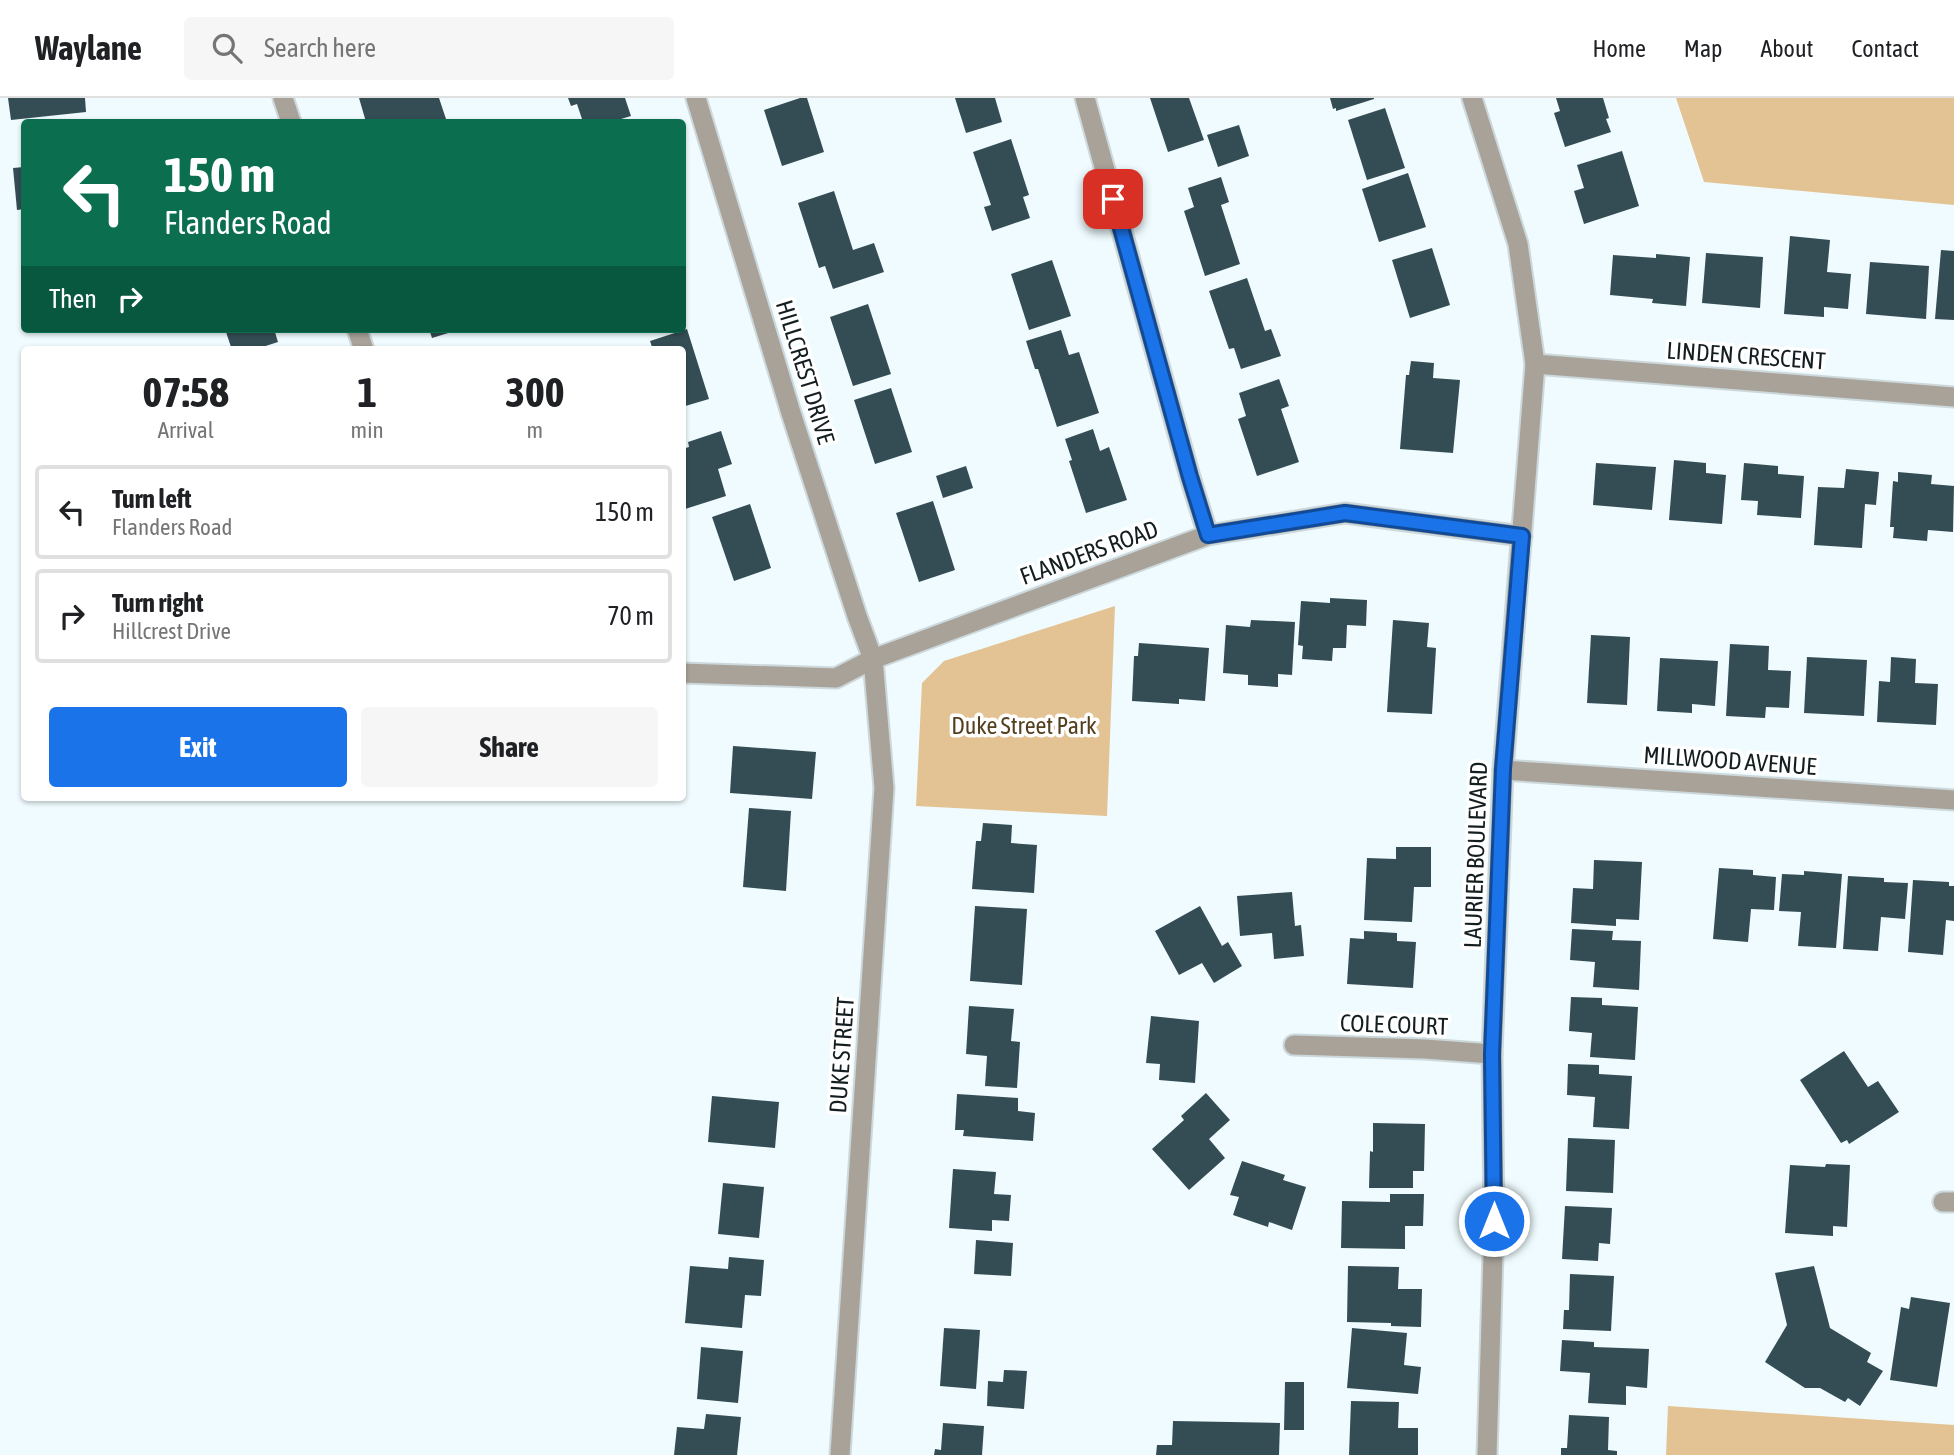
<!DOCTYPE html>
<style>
body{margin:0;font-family:"Asap Condensed",sans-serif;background:#f6f6f6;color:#202124;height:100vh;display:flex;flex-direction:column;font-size:26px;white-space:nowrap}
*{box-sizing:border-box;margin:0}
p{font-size:23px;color:#757577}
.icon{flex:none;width:38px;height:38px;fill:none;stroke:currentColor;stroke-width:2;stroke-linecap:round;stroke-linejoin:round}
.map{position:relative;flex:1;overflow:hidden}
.panel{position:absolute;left:21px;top:248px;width:665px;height:455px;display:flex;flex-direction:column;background:#fff;border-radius:7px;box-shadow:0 2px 5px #0004}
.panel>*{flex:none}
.top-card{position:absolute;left:21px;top:21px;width:665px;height:214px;border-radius:7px;box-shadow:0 2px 5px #0004;background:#0b6e4f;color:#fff;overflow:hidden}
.pin{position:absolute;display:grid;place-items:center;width:60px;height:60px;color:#fff;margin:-30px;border-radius:14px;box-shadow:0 4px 10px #0006}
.me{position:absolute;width:77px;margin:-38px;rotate:0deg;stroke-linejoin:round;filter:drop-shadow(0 0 5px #0008)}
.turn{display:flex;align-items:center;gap:24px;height:147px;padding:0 28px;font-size:32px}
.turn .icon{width:91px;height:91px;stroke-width:2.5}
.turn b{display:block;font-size:49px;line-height:60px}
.then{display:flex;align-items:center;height:66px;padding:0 28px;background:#0003;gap:14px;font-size:26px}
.eta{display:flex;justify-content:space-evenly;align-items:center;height:119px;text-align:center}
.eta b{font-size:42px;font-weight:700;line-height:49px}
.cta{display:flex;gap:14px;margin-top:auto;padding:14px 28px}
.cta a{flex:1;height:80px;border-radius:7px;background:#1a73e8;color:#fff;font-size:28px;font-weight:700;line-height:80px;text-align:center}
.cta a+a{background:#f6f6f6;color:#202124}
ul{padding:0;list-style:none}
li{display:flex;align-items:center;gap:21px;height:94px;margin:0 14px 10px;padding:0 14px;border:4px solid #e0e0e0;border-radius:7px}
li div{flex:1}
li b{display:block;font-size:26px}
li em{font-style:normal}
header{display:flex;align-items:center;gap:42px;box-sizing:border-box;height:98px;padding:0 35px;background:#fff;border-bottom:2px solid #e0e0e0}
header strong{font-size:33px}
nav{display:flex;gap:38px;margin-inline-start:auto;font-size:24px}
.search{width:490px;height:63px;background:#f6f6f6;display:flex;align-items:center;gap:18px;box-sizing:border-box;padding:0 24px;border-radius:7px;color:#757577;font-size:26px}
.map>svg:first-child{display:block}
</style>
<header>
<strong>Waylane</strong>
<div class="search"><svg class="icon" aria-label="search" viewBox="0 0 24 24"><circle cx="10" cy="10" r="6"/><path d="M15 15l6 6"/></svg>Search here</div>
<nav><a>Home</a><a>Map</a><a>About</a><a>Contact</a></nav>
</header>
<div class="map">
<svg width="1954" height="1357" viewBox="0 0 1954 1357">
<rect width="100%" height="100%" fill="#effbfe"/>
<g fill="#e3c393">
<polygon points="1676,0 1954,0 1954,107 1704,84"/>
<polygon points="1115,508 1107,718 916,708 922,585 944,563"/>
<polygon points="1668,1308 1954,1327 1954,1357 1666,1357"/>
</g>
<g fill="#344d54">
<polygon points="8,0 85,0 86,14 11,22"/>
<polygon points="359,0 439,0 447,24 366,24"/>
<polygon points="568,0 625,0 631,18 611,24 583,24 577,6 571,8"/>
<polygon points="800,0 807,0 824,54 782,68 764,12"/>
<polygon points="955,0 995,0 1002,24 966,35"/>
<polygon points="1150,0 1189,0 1204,42 1168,54"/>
<polygon points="1330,0 1374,0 1374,1 1336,13 1336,10 1333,11"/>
<polygon points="1556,0 1603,0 1609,20 1606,21 1611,34 1565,49 1554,15 1560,13"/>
<polygon points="1385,10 1405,70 1367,82 1348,22"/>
<polygon points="1239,27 1249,58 1218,69 1207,37"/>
<polygon points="1011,41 1029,97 1023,99 1030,120 992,133 984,109 991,107 973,54"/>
<polygon points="1622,53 1639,108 1584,126 1574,93 1584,90 1577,67"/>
<polygon points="24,69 24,111 17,112 13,70"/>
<polygon points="1408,75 1426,129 1379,144 1362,91"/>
<polygon points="1221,79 1229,104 1221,107 1240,166 1205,178 1184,113 1194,109 1188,90"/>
<polygon points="834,93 853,152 874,145 884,174 833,191 825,168 819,170 798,105"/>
<polygon points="1790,138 1830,142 1827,174 1851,176 1848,211 1824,209 1824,219 1784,216"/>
<polygon points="1432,150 1450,207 1410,220 1392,162"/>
<polygon points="1941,152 1954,153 1954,222 1935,221"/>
<polygon points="1706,155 1763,159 1760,210 1702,205"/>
<polygon points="1656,156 1690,159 1686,208 1652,205 1653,201 1610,197 1613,157 1656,160"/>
<polygon points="1052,162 1071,218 1029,232 1011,176"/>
<polygon points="1870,164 1929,168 1926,221 1866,216"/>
<polygon points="1247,180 1265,233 1271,231 1281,258 1241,271 1234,250 1229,251 1209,193"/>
<polygon points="868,206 891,276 853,288 830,219"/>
<polygon points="225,231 274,231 278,244 253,252 232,252"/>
<polygon points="429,231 458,231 458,232 432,240"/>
<polygon points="687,231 709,301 682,309 682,252 653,252 650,243"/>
<polygon points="1061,232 1069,257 1079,254 1099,315 1057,329 1038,271 1035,271 1026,243"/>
<polygon points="1411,263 1434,265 1433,280 1460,282 1453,355 1400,351 1406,277 1409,277"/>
<polygon points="1279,281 1289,308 1281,311 1299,364 1257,378 1238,321 1246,318 1239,295"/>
<polygon points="891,290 912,354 875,366 854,302"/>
<polygon points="1093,331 1100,353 1109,349 1127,402 1086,415 1069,363 1072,362 1065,341"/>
<polygon points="721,333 732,366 718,371 726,398 682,412 682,351 689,349 688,344"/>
<polygon points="1674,362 1706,365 1706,375 1726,377 1722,426 1669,422"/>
<polygon points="1596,365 1656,369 1652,412 1593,407"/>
<polygon points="1744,365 1778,368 1778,376 1804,378 1801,420 1757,417 1758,403 1741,402"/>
<polygon points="966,368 973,390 943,400 936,378"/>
<polygon points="1846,371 1879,374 1876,407 1865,406 1862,450 1814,447 1818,389 1844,390"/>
<polygon points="1898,374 1932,377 1931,386 1954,388 1953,434 1928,432 1927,443 1893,440 1894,429 1890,429 1893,383 1898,384"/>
<polygon points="933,403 955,472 919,484 896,415"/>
<polygon points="750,406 771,470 734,483 712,419"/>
<polygon points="1330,500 1367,502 1366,528 1347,527 1346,550 1333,550 1332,563 1302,561 1303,548 1298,547 1301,503 1330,505"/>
<polygon points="1251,522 1295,524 1292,577 1278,576 1278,589 1248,587 1248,577 1223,575 1226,527 1250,529"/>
<polygon points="1393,522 1429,525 1427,549 1436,550 1432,616 1387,614"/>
<polygon points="1591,537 1630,539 1627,607 1587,605"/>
<polygon points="1139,545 1209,550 1205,603 1179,601 1179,606 1132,603 1134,558 1138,558"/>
<polygon points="1730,546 1769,548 1768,572 1791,573 1789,610 1766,609 1765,620 1726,618"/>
<polygon points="1807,559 1867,562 1864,618 1804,615"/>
<polygon points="1891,559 1916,561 1915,585 1938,586 1936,627 1877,624 1879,583 1890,584"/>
<polygon points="1660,560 1718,563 1715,608 1692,606 1692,615 1657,613"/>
<polygon points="733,648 816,654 812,701 730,695"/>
<polygon points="749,710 791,713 786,793 743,789"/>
<polygon points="983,725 1012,727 1011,745 1037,747 1034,795 972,791 976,743 981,743"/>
<polygon points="1396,749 1431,749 1431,789 1414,789 1412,824 1364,822 1367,760 1396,761"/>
<polygon points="1594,762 1642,764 1639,822 1616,821 1616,828 1571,825 1573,790 1593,791"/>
<polygon points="1719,770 1753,772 1753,777 1776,779 1774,812 1751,811 1748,844 1713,841"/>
<polygon points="1804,773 1842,776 1836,850 1798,848 1801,814 1779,813 1782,776 1804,777"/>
<polygon points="1848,778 1884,780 1884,784 1908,785 1905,821 1881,819 1878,853 1843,851"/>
<polygon points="1913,782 1949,784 1949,788 1954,788 1954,823 1946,822 1943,857 1908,854"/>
<polygon points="1292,794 1295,828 1301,827 1304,858 1274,861 1272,835 1240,838 1237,798"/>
<polygon points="975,808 1027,811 1022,887 970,883"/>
<polygon points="1200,808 1222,848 1228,844 1242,868 1214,885 1202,865 1179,877 1155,833"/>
<polygon points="1572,831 1613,833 1612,842 1641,843 1639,892 1593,889 1595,864 1570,862"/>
<polygon points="1364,833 1397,835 1397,843 1416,844 1413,890 1347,886 1350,840 1364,841"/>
<polygon points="1571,899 1602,900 1602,907 1638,909 1635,962 1590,959 1592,935 1569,933"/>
<polygon points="969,908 1014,911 1011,943 1020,944 1017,990 985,988 987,958 966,956"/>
<polygon points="1151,918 1199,923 1195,985 1159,982 1160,966 1146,965"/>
<polygon points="1844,953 1868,989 1878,983 1899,1014 1849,1046 1847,1042 1841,1045 1800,982"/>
<polygon points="1568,966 1599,967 1599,976 1632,978 1629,1031 1593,1029 1595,999 1567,997"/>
<polygon points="1206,995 1230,1022 1209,1041 1225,1060 1189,1092 1152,1051 1184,1022 1181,1018"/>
<polygon points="957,996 1018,1000 1018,1013 1035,1015 1033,1043 963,1038 964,1032 955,1032"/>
<polygon points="712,998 779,1004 775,1050 708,1044"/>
<polygon points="1373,1025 1425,1026 1424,1073 1413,1073 1413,1090 1369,1090 1370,1053 1373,1054"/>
<polygon points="1568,1040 1615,1042 1613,1095 1566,1093"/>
<polygon points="1242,1063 1285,1077 1283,1082 1306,1089 1292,1132 1269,1124 1268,1129 1233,1117 1239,1099 1230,1097"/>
<polygon points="1826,1066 1850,1067 1847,1129 1833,1128 1833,1138 1785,1135 1790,1067 1825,1069"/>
<polygon points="953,1071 996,1074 994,1096 1011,1097 1009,1123 992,1122 992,1133 949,1130"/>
<polygon points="723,1085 764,1089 759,1140 718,1136"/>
<polygon points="1390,1096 1424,1096 1423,1128 1405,1128 1405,1151 1341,1150 1342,1103 1390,1104"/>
<polygon points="1565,1108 1612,1110 1610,1146 1599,1145 1598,1163 1562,1161"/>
<polygon points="976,1142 1013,1145 1011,1178 974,1176"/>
<polygon points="729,1159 764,1162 761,1198 745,1197 742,1230 685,1225 690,1168 728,1171"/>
<polygon points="1348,1168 1399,1169 1398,1191 1422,1191 1421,1229 1391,1228 1391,1225 1347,1224"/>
<polygon points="1814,1168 1830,1230 1871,1255 1867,1264 1883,1273 1860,1308 1848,1300 1845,1304 1820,1290 1805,1290 1765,1264 1787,1227 1775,1175"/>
<polygon points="1570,1176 1614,1178 1611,1233 1563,1231 1564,1212 1569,1212"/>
<polygon points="1911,1199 1950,1205 1937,1289 1890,1282 1901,1209 1909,1211"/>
<polygon points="944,1230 980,1232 976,1291 940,1288"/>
<polygon points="1352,1230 1407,1235 1404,1267 1421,1269 1418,1296 1347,1290"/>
<polygon points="1562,1242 1594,1244 1594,1249 1649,1251 1647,1290 1626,1288 1626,1307 1588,1305 1590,1275 1560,1273"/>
<polygon points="701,1249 743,1253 738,1305 697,1301"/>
<polygon points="1004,1272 1027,1273 1024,1311 987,1308 988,1283 1003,1284"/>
<polygon points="1285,1284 1304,1284 1304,1332 1284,1332"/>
<polygon points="1351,1303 1399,1304 1398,1330 1418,1330 1418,1357 1349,1357"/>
<polygon points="706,1316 741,1319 737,1357 674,1357 677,1329 704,1331"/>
<polygon points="1569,1317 1609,1319 1608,1352 1617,1353 1617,1357 1561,1357 1561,1350 1567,1350"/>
<polygon points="1173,1323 1280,1325 1279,1357 1156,1357 1157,1347 1172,1347"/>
<polygon points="943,1325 984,1328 982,1357 934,1357 935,1351 941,1352"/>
</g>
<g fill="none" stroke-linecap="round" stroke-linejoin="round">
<g stroke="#ccd8db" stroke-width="23">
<g id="minor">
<polyline points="283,0 291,24"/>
<polyline points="696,0 791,315 857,518 873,561 884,690 840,1357"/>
<polyline points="1085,0 1190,379 1208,437"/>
<polyline points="357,231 364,252"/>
<polyline points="1535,266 1954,299"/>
<polyline points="682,575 836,580 873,561 1208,437 1345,415 1522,438"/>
<polyline points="1503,672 1954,702"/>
<polyline points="1294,947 1425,951 1492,956"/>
<polyline points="1943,1104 1954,1104"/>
</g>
</g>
<g stroke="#ccd8db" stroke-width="23">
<polyline id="tertiary" points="1472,0 1518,146 1535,266 1503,672 1492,956 1494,1123 1487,1357"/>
</g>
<use href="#minor" stroke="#a8a299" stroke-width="19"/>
<use href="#tertiary" stroke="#a8a299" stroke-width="19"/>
</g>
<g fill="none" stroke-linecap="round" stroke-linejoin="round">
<g stroke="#114b97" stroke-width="18">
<polyline id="route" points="1113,101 1190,379 1208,437 1345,415 1522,438 1503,671 1492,956 1494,1123"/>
</g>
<use href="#route" stroke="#1a73e8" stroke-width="12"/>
</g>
<g text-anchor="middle" stroke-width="7" stroke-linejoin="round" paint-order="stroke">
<g font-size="24" fill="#141e21" stroke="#fff">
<text transform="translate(1746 258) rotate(4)" y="8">LINDEN CRESCENT</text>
<text transform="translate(805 274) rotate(73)" y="8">HILLCREST DRIVE</text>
<text transform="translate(1089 455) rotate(-20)" y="8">FLANDERS ROAD</text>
<text transform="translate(1730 663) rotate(4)" y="8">MILLWOOD AVENUE</text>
<text transform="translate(1476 757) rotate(-88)" y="8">LAURIER BOULEVARD</text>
<text transform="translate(1394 927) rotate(2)" y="8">COLE COURT</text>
<text transform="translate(842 957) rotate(-86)" y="8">DUKE STREET</text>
</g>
<g font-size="24" fill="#543f1f" stroke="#fff">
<text x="1024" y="636">Duke Street Park</text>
</g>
</g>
</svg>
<div class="pin" style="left:1113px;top:101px;background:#d93025"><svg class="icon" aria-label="arrive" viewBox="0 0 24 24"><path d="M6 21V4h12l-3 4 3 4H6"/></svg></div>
<svg class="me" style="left:1494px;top:1123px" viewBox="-20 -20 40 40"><circle r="17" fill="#1a73e8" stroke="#fff" stroke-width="3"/><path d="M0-11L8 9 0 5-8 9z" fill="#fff"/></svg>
<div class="top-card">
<div class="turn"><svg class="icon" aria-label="left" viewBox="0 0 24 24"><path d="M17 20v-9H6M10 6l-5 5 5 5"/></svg><div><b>150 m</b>Flanders Road</div></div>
<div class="then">Then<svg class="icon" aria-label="right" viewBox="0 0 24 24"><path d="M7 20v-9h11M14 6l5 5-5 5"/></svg></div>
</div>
<section class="panel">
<div class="eta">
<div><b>07:58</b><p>Arrival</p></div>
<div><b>1</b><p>min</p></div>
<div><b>300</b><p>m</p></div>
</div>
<ul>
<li><svg class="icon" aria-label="left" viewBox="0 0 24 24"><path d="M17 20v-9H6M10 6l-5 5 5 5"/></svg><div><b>Turn left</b><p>Flanders Road</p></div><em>150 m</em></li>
<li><svg class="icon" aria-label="right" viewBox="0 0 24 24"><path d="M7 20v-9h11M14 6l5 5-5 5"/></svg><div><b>Turn right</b><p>Hillcrest Drive</p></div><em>70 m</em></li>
</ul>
<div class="cta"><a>Exit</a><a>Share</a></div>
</section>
</div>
